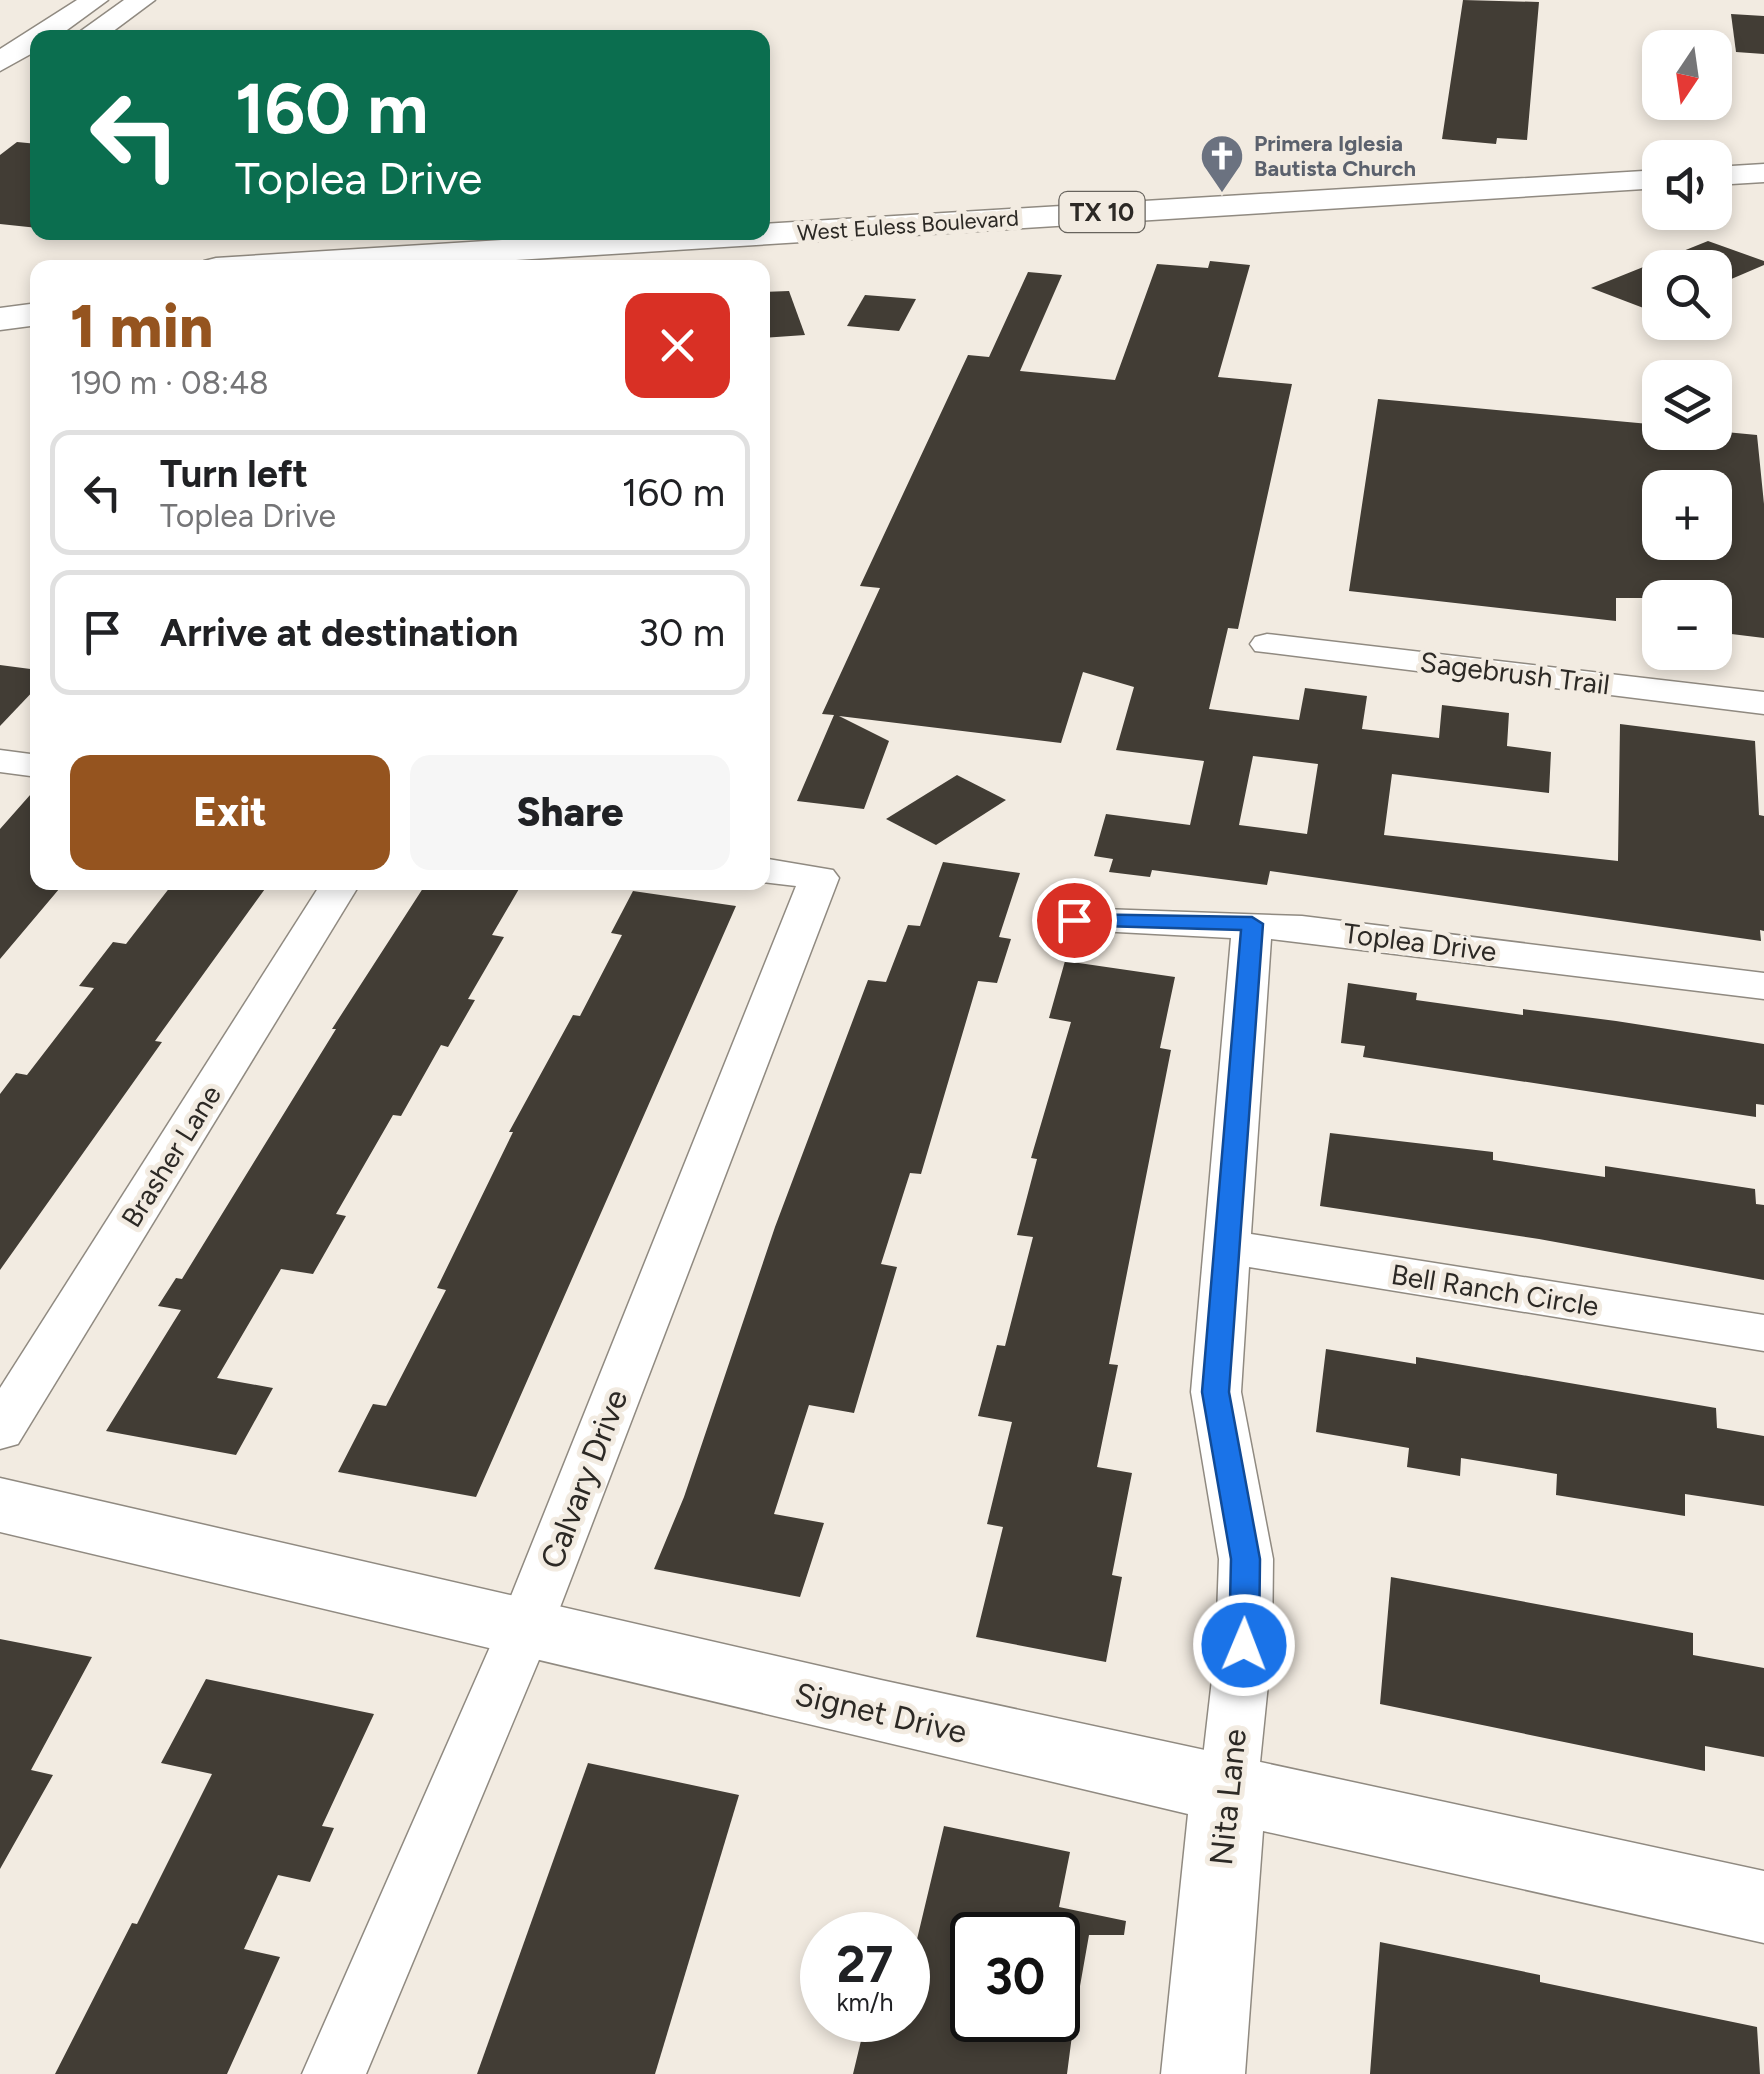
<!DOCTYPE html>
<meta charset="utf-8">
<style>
body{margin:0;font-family:Figtree,sans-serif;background:#f6f6f6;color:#202124;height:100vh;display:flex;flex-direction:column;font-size:38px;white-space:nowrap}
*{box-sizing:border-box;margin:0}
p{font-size:32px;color:#757577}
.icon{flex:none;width:55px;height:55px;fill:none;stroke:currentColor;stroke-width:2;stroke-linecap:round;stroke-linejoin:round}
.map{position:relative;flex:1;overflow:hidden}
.drawer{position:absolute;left:30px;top:260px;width:740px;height:630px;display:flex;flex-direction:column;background:#fff;border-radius:20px;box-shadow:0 5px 15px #0003}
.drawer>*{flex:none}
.top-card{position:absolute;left:30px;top:30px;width:740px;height:210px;border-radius:20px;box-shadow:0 5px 15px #0003;background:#0b6e4f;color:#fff;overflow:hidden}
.needle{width:65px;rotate:193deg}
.fabs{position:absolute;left:1642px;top:30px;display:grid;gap:20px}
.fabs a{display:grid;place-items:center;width:90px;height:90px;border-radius:20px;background:#fff;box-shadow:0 5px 15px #0003;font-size:50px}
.speed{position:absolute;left:800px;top:1912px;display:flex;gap:20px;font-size:50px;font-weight:700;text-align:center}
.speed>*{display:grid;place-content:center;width:130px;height:130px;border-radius:50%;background:#fff;box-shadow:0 5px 15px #0003;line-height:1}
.speed small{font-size:25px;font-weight:400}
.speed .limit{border:5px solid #111;border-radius:15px;background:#fff;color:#111}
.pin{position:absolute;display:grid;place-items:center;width:85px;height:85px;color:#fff;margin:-42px;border:5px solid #fff;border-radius:50%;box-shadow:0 2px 10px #0007}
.me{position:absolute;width:110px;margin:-55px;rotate:1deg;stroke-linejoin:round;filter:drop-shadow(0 0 8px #0008)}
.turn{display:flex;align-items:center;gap:35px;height:210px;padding:0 40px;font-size:45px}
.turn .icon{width:130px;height:130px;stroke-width:2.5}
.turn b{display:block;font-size:70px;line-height:85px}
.round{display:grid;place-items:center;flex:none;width:105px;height:105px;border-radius:20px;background:#f6f6f6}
.overview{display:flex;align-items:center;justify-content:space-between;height:170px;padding:0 40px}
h1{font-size:60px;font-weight:800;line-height:75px;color:#95541f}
.primary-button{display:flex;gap:20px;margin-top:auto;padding:20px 40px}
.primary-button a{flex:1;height:115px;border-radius:20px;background:#95541f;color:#fff;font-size:40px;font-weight:800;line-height:115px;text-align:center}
.primary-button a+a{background:#f6f6f6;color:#202124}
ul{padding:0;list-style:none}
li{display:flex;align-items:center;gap:30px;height:125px;margin:0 20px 15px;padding:0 20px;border:5px solid #e0e0e0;border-radius:20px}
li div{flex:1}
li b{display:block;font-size:38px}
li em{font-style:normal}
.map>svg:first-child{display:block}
</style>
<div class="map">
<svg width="1764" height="2074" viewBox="0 0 1764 2074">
<rect width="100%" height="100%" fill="#f2ebe1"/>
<g fill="#423d35" fill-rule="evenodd">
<polygon points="1463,0 1539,2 1527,140 1497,138 1496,144 1442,139"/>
<polygon points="1731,14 1764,16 1764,54 1736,52"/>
<polygon points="17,142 38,144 38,228 0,224 0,155"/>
<polygon points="1708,241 1764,261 1764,265 1715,286 1715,268 1660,268 1660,309 1654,312 1591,288"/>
<path d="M 1210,261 L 1250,265 L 1218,377 L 1292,384 L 1238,629 L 1228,628 L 1209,709 L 1299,720 L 1305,688 L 1367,696 L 1362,729 L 1439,738 L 1442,705 L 1509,713 L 1507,746 L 1551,752 L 1549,793 L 1392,774 L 1384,835 L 1618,861 L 1620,724 L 1755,741 L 1759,815 L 1764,816 L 1764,931 L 1760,930 L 1761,941 L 1270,871 L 1267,885 L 1152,870 L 1150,877 L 1109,872 L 1113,859 L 1094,856 L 1106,814 L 1190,825 L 1204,761 L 1116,750 L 1134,687 L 1083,672 L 1061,743 L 839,716 L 889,741 L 864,809 L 797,801 L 834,715 L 822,714 L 880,588 L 860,586 L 968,355 L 989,357 L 1028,272 L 1062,275 L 1020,371 L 1115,380 L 1157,264 L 1208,268 ZM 1253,756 L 1318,764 L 1307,834 L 1239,825 Z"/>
<polygon points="789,291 805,335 762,338 762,292"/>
<polygon points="865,295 916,299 899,331 847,326"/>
<path d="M 1378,399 L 1660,425 L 1660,432 L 1715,431 L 1757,435 L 1764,504 L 1764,638 L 1715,632 L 1715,598 L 1616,598 L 1616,621 L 1349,591 ZM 1660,488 L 1715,488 L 1715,542 L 1660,542 Z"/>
<polygon points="0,665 38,670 38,686 0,726"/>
<polygon points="957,775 1006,800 936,845 886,819"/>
<polygon points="38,786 38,882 65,882 0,959 0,829"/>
<polygon points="943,862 1020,873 999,937 1011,939 997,983 978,981 921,1174 910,1173 881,1264 897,1267 854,1413 809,1405 774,1514 824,1523 800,1597 654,1569 684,1497 775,1227 868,980 886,982 908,925 920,926"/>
<polygon points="174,882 270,882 155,1041 162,1042 0,1270 0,1094 16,1073 27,1075 94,988 79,986 113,942 126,944"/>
<polygon points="427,882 523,882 492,935 504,937 468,999 475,1000 448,1047 441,1045 401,1116 393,1115 336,1214 346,1216 313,1274 281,1269 217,1378 273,1388 236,1455 106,1431 181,1310 158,1306 176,1278 182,1279 336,1029 332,1029"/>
<polygon points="633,891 736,906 476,1497 338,1472 373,1404 386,1406 446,1290 437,1288 513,1132 509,1132 573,1015 580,1016 622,935 611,933"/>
<polygon points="1065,961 1175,977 1160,1048 1171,1050 1109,1364 1118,1365 1097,1467 1132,1473 1112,1575 1122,1577 1106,1662 976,1637 1003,1527 987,1524 1012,1422 978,1416 997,1345 1005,1346 1033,1237 1017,1235 1037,1159 1031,1158 1071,1022 1049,1018"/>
<polygon points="1348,983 1417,993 1416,1000 1523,1015 1523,1009 1616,1021 1764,1044 1764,1105 1756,1104 1756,1117 1363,1057 1365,1046 1341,1043"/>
<polygon points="1330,1133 1493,1152 1493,1160 1605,1177 1605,1166 1755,1189 1756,1204 1764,1205 1764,1280 1539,1239 1320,1206"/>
<polygon points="1326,1349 1416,1364 1416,1357 1716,1408 1717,1428 1764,1436 1764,1506 1685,1494 1685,1516 1556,1495 1557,1474 1461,1458 1460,1476 1407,1467 1409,1448 1316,1432"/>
<polygon points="1391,1577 1693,1633 1693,1655 1764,1668 1764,1757 1705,1746 1705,1771 1380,1704"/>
<polygon points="0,1639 92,1657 31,1770 53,1775 0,1869"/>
<polygon points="206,1679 374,1714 322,1826 334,1828 310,1882 278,1875 244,1949 280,1957 227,2074 55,2074 132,1923 137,1924 212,1774 161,1763"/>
<polygon points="588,1763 739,1795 655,2074 477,2074"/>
<polygon points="944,1826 1070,1852 1059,1907 1126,1921 1124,1935 1089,1935 1074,2020 1058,2018 1058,1935 972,1935 972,2020 1074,2020 1067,2074 853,2074 866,2020 908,2020 908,1977"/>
<polygon points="1380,1942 1540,1975 1540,1982 1757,2027 1760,2074 1370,2074"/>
</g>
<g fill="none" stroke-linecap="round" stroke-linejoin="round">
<g stroke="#908a81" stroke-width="3">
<g id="street">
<polygon points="1267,634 1764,692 1764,714 1255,651 1250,644 1255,637"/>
<polygon points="0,750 38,755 38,777 0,772"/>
<polygon points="762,858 833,870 839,878 551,1631 366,2074 302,2074 497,1631 796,886 762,882"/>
<polygon points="322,882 361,882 18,1444 0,1449 0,1388"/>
<polygon points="1074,908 1302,916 1764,973 1764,999 1271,939 1251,1234 1764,1315 1764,1351 1249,1267 1241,1392 1273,1559 1272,1645 1257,1792 1249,1810 1228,1818 1207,1810 1199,1792 1216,1645 1219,1559 1191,1392 1231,938 1060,929 1054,920 1060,911"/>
</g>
</g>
<g stroke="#908a81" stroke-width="3">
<polygon id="secondary" points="0,1478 881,1680 1764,1871 1764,1943 1263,1831 1245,2074 1161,2074 1188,1814 0,1532"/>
</g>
<g stroke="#908a81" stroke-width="3">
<g id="primary">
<polygon points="77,0 108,0 56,38 38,38 38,50 0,71 0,49"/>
<polygon points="124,0 155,0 104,38 71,38"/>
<polygon points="1764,164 1764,182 1715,185 1715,167"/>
<polygon points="1660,170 1660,188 389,268 199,268 204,261 216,258 629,232 762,232 762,224"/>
<polygon points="38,303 38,325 0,330 0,308"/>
</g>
</g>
<use href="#street" fill="#fff" fill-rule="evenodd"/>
<use href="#secondary" fill="#fff" fill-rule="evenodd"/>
<use href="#primary" fill="#fff" fill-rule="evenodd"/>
</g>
<polygon fill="#1a73e8" stroke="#114b97" stroke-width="2.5" points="1074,914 1252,917 1263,924 1229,1392 1260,1559 1259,1645 1255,1654 1244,1658 1234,1654 1229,1645 1231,1559 1202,1392 1241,930 1067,925 1064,920"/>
<defs>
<g id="church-pin" transform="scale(2.25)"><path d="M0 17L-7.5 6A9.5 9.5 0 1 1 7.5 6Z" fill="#6b7280" stroke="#f2ebe1"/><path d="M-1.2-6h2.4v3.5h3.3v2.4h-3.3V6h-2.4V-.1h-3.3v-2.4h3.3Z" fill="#fff"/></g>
</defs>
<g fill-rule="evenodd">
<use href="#church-pin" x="1222" y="156"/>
</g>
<g text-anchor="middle" stroke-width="10" stroke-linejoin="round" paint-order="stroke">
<g font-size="22" font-weight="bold" fill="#5b616d" stroke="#f2ebe1" text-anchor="start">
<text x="1254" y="151">Primera Iglesia<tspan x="1254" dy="25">Bautista Church</tspan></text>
</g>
<g font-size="22" fill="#2c2925" stroke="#f2ebe1">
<text transform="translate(908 225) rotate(-4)" y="8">West Euless Boulevard</text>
</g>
<rect fill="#f2ebe1" stroke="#67635d" stroke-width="2.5" x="1059.5" y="192" width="85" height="40" rx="8"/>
<g font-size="25" font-weight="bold" fill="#2c2925">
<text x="1102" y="221">TX 10</text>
</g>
<g font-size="28" fill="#2c2925" stroke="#f2ebe1">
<text transform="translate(1515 673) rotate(7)" y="10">Sagebrush Trail</text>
<text transform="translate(1420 942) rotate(7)" y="10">Toplea Drive</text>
<text transform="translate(171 1156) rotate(-58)" y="10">Brasher Lane</text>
<text transform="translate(1495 1290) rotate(9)" y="10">Bell Ranch Circle</text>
</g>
<g font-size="32" fill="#2c2925" stroke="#f2ebe1">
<text transform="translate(584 1479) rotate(-69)" y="11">Calvary Drive</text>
<text transform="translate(881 1713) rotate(13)" y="11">Signet Drive</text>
<text transform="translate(1228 1797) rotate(-84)" y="11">Nita Lane</text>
</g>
</g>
</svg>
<div class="fabs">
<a><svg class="needle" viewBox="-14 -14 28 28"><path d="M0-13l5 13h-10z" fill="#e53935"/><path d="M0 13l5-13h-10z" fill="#757577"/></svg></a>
<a><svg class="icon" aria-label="sound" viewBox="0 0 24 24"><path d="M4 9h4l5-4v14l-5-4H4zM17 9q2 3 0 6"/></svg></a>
<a><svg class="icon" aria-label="search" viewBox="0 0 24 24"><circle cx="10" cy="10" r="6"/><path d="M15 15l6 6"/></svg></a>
<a><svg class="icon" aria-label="layers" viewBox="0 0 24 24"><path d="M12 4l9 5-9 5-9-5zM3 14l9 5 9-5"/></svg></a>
<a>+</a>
<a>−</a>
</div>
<div class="speed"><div>27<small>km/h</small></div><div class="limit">30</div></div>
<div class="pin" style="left:1074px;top:920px;background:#d93025"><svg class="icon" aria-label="arrive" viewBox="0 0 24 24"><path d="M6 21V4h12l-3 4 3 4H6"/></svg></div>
<svg class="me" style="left:1244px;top:1645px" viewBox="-20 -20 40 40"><circle r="17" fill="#1a73e8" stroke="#fff" stroke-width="3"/><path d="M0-11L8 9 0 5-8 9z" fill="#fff"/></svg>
<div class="top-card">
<div class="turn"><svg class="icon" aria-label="left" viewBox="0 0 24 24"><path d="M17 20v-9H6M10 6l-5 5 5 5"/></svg><div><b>160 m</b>Toplea Drive</div></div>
</div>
<section class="drawer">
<div class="overview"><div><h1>1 min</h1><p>190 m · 08:48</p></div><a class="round" style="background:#d93025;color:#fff"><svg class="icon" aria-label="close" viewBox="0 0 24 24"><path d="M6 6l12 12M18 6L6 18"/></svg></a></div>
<ul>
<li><svg class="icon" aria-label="left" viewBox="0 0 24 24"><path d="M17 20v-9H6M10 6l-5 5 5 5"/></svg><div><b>Turn left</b><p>Toplea Drive</p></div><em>160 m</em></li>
<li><svg class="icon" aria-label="arrive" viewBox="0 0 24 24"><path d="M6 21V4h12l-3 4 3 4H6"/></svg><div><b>Arrive at destination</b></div><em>30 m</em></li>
</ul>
<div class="primary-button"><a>Exit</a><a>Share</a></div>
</section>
</div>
